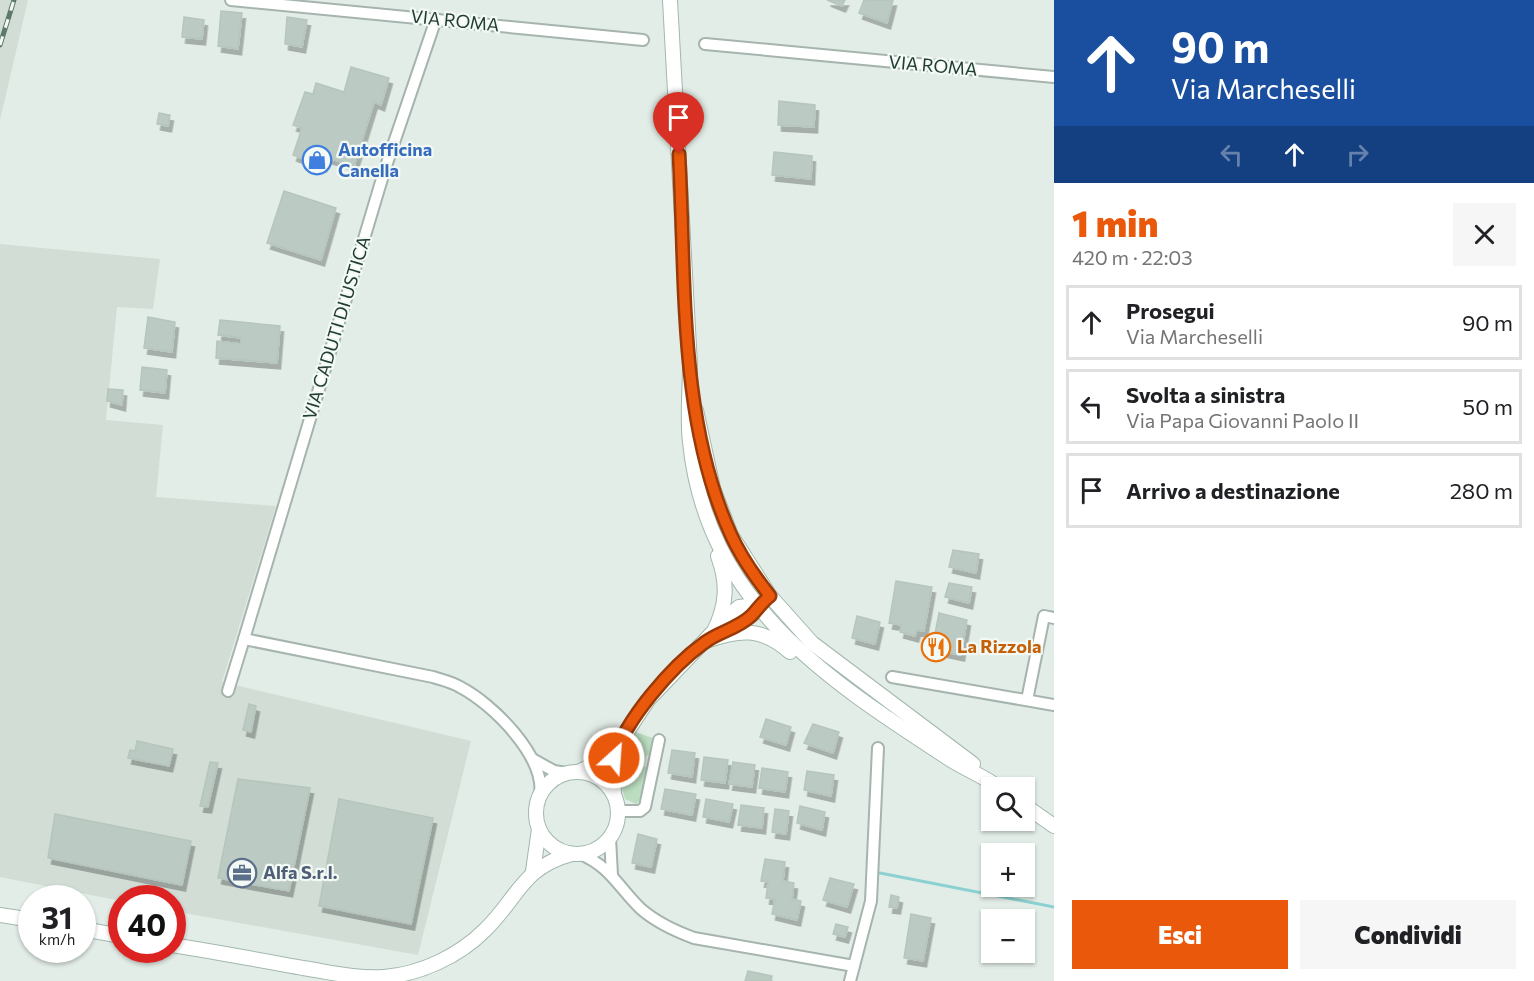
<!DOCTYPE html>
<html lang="it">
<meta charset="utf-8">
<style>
body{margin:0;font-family:Commissioner,sans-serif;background:#f6f6f6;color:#202124;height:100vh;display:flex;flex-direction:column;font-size:22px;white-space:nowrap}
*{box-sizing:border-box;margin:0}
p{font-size:20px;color:#757577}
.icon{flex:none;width:33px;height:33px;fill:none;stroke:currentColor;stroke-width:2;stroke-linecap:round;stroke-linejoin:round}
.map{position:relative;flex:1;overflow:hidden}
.details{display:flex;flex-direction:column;background:#fff;width:480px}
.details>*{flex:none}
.guide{background:#1a4fa0;color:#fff;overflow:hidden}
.fabs{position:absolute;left:981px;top:777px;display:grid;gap:12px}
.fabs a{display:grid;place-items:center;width:54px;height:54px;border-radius:0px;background:#fff;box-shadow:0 2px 4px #0004;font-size:30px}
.speed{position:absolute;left:18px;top:885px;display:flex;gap:12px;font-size:30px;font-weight:700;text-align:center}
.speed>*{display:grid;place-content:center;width:78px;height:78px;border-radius:50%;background:#fff;box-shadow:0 2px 4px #0004;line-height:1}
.speed small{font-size:15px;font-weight:400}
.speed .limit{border:9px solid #d22;background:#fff;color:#111}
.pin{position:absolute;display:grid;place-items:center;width:51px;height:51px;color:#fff;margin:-62px -26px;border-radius:50% 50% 50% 0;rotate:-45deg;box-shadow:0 0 6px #0007}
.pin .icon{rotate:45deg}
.me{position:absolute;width:66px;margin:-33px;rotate:26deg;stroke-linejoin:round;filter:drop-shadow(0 0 4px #0008)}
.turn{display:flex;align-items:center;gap:21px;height:126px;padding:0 18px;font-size:27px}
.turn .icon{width:78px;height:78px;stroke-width:2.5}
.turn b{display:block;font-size:42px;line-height:51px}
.lanes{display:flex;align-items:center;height:57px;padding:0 18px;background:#0003;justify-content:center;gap:30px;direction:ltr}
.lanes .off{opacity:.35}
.round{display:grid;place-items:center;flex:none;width:63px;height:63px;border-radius:0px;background:#f6f6f6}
.overview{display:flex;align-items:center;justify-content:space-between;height:102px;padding:0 18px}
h1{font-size:36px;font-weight:800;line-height:45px;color:#ea580c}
.button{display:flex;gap:12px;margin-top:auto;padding:12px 18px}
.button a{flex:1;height:69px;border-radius:0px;background:#ea580c;color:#fff;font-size:24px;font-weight:800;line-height:69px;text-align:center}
.button a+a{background:#f6f6f6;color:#202124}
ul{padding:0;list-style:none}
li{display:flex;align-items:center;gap:18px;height:75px;margin:0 12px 9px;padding:0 6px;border:3px solid #e0e0e0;border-radius:0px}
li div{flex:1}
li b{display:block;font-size:22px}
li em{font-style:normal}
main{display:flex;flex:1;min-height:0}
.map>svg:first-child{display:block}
</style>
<main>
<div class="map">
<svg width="1054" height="981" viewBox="0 0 1054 981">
<defs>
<filter id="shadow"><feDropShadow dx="3.5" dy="6" stdDeviation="0" flood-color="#0004"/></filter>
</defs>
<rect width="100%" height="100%" fill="#e3ede7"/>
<g fill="#d1ddd5">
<polygon points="0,0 28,0 0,120"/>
<polygon points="0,244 160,259 153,309 117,307 106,420 163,425 156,497 276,506 222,682 471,741 418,955 173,911 172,898 122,898 121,901 0,877"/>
</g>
<polygon fill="#bcdec0" points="635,732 653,738 651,754 646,756 644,766 649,769 642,799 636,804 625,799 617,770"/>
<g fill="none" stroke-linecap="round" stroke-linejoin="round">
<polyline stroke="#8bd1d1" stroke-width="3" points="880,873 1054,907"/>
</g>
<g fill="#bbcac2" stroke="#b5c6bd" stroke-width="1.5" filter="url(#shadow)">
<polygon points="827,0 845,0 842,6"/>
<polygon points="864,0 893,0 887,23 859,13"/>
<polygon points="221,11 242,13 238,49 218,46"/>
<polygon points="184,17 204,20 202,39 182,37"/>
<polygon points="287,17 307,20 302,47 285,44"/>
<polygon points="351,67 389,78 381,105 374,102 354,166 326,157 323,166 293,155 302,128 293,125 305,92 313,94 316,83 344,92"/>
<polygon points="779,101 815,105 814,127 778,125"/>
<polygon points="159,113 170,115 168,126 157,124"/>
<polygon points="774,152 812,156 811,179 772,175"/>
<polygon points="284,191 336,208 321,260 267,243"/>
<polygon points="148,317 175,322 172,352 144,348"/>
<polygon points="220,320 280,326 277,363 216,358 217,341 241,344 241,338 218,335"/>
<polygon points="142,367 167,370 165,393 140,390"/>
<polygon points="108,389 123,390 122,405 107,401"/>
<polygon points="953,550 979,554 976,573 949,567"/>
<polygon points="896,581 932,587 924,631 917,630 915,636 900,632 902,625 889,623"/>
<polygon points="949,583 972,587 969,603 945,597"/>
<polygon points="939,613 967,620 961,655 932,649"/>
<polygon points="857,616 880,622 875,644 852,638"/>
<polygon points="249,704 256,706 251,732 243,730"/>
<polygon points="766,719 791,727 786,745 760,737"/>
<polygon points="813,724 839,732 833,753 804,743"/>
<polygon points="137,741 173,749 169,766 128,758 130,750 135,751"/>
<polygon points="672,750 695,753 692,777 668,773"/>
<polygon points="704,757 728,760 725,783 701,780"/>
<polygon points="210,762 218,763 208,807 200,806"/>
<polygon points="733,762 755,765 752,787 729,784"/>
<polygon points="762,768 788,772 785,792 759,788"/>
<polygon points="807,771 834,775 831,796 804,790"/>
<polygon points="238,779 310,788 289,891 218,878"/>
<polygon points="665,789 696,794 692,815 661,809"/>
<polygon points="339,799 433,818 411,924 319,906"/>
<polygon points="706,799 733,804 729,822 703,817"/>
<polygon points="741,805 764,808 762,828 738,825"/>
<polygon points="800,806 825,812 822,830 797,823"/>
<polygon points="775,809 789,811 786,834 772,832"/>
<polygon points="55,814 191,841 182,885 48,858"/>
<polygon points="638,834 657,839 651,867 632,863"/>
<polygon points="765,859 785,862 783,881 794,883 792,899 801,901 797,920 772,914 775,899 766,898 768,882 761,881"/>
<polygon points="830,878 854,884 847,907 823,900"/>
<polygon points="891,895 899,897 897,908 889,907"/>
<polygon points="911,914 931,918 923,961 904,958"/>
<polygon points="836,924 848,927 845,937 833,934"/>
<polygon points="748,971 772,976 771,981 745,981"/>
</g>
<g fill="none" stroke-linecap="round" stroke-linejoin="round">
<g stroke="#a5b5ad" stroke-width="14">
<g id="street">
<polyline points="231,0 643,40"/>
<path d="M 436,19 L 384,172 L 244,639 L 433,677 C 442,680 452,682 460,687 C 493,704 546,757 540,796"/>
<polyline points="705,44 1054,77"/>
<polyline points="892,677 1054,705"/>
<polyline points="228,691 244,639"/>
<polyline points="1027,700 1044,616 1054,618"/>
<polyline points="534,760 554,771 567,773"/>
<polyline points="618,811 640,811 645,807 659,740"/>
<polyline points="610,838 612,875"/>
<path d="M 580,854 C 610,866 619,888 641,909 C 656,922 675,931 694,938 L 854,966"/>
<polyline points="850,981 871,901 878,748"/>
</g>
</g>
<g stroke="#a1b8ad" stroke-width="16">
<g id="secondary">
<path d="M 670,0 L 690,365 C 690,391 687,416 690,442 C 706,601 826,679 948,758 C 965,769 983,776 1000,788"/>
<polyline points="696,410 713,488 731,535 770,596 812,643 973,764"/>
<polyline points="719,625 739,607 757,605"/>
<polyline points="728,632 753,614 763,601"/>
<path d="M 706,641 C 740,629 762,627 790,652"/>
<path d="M 578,772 L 606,759 L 617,747 L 648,700 L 714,631 C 727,605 728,583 718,556"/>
<circle cx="577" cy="813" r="41"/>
<polyline points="614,794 613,772 617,749"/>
<polyline points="1024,805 1054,826"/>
<polyline points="533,871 539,829"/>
<polyline points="0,915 32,920"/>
<polyline points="82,929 122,936"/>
<path d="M 172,945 C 216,952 259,960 303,968 C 329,972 357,979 384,977 C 421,974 459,956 485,930 C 518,898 522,867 572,854"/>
</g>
</g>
<use href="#street" stroke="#fff" stroke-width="10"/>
<use href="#secondary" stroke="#fff" stroke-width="14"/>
<g stroke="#5d796d" stroke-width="5">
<polyline id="rail" points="0,45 14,0"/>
</g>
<use href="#rail" stroke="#f3f9f5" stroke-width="3" stroke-dasharray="9" stroke-linecap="butt"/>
</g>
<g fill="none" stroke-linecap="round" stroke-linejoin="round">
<g stroke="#983908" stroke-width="15">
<path id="route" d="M 614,758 C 625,720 672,666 704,643 C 718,632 737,629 751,616 C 758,609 762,602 770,596 C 755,577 741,557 731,535 C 678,419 686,279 679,154"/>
</g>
<use href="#route" stroke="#ea580c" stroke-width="10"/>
</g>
<defs>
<g id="shop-ring" transform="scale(1.5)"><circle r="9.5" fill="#f3f9f5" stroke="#3f7fe0" stroke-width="1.5"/><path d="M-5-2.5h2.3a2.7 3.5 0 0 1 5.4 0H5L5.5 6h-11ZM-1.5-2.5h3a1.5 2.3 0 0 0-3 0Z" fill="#3f7fe0"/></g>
<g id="restaurant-ring" transform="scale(1.5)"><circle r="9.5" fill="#f3f9f5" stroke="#e8710a" stroke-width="1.5"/><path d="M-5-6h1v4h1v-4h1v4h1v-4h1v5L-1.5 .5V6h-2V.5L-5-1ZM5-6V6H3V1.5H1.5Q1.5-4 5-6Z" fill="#e8710a"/></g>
<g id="office-ring" transform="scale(1.5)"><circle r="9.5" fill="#f3f9f5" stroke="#5c6f8a" stroke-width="1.5"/><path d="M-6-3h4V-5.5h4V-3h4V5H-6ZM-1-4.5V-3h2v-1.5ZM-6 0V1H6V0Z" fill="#5c6f8a"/></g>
</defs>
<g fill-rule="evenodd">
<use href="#shop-ring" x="317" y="160"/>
<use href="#restaurant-ring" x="936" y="647"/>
<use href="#office-ring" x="242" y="873"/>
</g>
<g text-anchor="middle" stroke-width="4.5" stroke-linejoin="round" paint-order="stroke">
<g font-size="18" fill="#223e32" stroke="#f3f9f5">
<text transform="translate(455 21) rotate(6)" y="6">VIA ROMA</text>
<text transform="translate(933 66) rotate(5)" y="6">VIA ROMA</text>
<text transform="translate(337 328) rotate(-73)" y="6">VIA CADUTI DI USTICA</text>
</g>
<g font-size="18" font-weight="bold" fill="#366cbe" stroke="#f3f9f5" text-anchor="start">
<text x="338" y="156">Autofficina<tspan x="338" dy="21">Canella</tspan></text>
</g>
<g font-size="18" font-weight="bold" fill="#c56008" stroke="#f3f9f5" text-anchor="start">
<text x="957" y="653">La Rizzola</text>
</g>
<g font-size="18" font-weight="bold" fill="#4e5e75" stroke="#f3f9f5" text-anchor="start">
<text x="263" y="879">Alfa S.r.l.</text>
</g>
</g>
</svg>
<div class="fabs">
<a><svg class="icon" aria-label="search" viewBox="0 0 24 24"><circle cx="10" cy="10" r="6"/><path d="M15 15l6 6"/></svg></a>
<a>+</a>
<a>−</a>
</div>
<div class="speed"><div>31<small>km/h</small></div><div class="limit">40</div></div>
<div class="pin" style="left:679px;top:154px;background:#d93025"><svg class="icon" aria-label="arrive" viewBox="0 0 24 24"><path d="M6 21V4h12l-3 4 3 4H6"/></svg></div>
<svg class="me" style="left:614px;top:758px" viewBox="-20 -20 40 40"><circle r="17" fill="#ea580c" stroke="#fff" stroke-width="3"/><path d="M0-11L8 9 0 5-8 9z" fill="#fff"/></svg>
</div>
<section class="details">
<div class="guide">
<div class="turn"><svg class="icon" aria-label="ahead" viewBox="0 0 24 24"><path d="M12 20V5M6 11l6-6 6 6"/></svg><div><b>90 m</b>Via Marcheselli</div></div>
<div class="lanes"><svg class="icon off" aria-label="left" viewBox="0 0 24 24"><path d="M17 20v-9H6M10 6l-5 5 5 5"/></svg><svg class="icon" aria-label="ahead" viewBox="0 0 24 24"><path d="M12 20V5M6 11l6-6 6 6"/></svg><svg class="icon off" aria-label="right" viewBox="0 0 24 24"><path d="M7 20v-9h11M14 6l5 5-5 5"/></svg></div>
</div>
<div class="overview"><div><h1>1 min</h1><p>420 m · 22:03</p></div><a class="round"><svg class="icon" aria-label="close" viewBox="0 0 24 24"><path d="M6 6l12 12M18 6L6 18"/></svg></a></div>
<ul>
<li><svg class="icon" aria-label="ahead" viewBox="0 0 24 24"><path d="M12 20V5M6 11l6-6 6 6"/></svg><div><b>Prosegui</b><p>Via Marcheselli</p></div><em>90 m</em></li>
<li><svg class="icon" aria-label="left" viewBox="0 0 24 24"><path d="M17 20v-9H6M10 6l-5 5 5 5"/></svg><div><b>Svolta a sinistra</b><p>Via Papa Giovanni Paolo II</p></div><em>50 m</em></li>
<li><svg class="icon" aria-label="arrive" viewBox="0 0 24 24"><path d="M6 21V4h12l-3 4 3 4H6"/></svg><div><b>Arrivo a destinazione</b></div><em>280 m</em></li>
</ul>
<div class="button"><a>Esci</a><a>Condividi</a></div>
</section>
</main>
